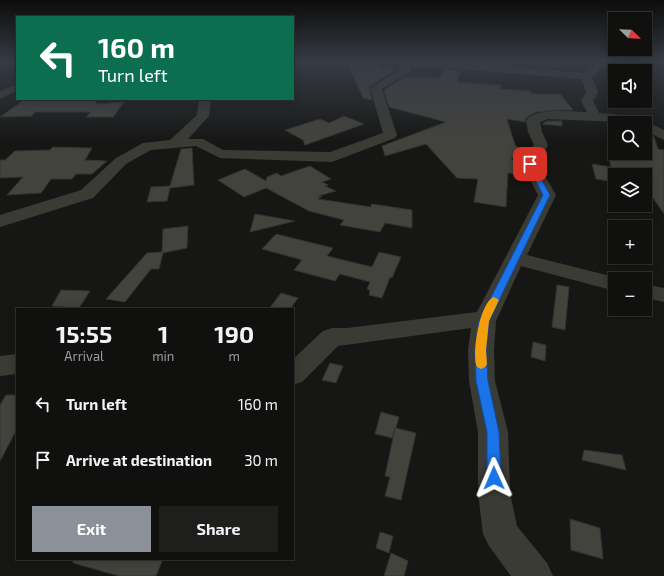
<!DOCTYPE html>
<meta charset="utf-8">
<style>
body{margin:0;font-family:"Exo 2",sans-serif;background:#1e1e1d;color:#f1f3f6;height:100vh;display:flex;flex-direction:column;font-size:15px;white-space:nowrap}
*{box-sizing:border-box;margin:0}
p{font-size:13px;color:#9c9d9e}
.icon{flex:none;width:22px;height:22px;fill:none;stroke:currentColor;stroke-width:2;stroke-linecap:round;stroke-linejoin:round}
.map{position:relative;flex:1;overflow:hidden}
.panel{position:absolute;left:16px;top:308px;width:278px;height:252px;display:flex;flex-direction:column;background:#10100f;border-radius:0px;box-shadow:0 2px 10px #0003,0 0 0 1px #30302f}
.panel>*{flex:none}
.hud{position:absolute;left:16px;top:16px;width:278px;height:84px;border-radius:0px;box-shadow:0 2px 10px #0003,0 0 0 1px #30302f;background:#0b6e4f;color:#fff;overflow:hidden}
.needle{width:26px;rotate:113deg}
.tools{position:absolute;left:608px;top:12px;display:grid;gap:8px}
.tools a{display:grid;place-items:center;width:44px;height:44px;border-radius:0px;background:#10100f;box-shadow:0 2px 10px #0003,0 0 0 1px #30302f;font-size:20px}
.pin{position:absolute;display:grid;place-items:center;width:34px;height:34px;color:#fff;margin:-17px;border-radius:8px;box-shadow:0 2px 6px #0006}
.me{position:absolute;width:44px;margin:-22px;rotate:359deg;stroke-linejoin:round;filter:drop-shadow(0 0 3px #0008)}
.turn{display:flex;align-items:center;gap:14px;height:84px;padding:0 16px;font-size:18px}
.turn .icon{width:52px;height:52px;stroke-width:2.5}
.turn b{display:block;font-size:28px;line-height:34px}
.eta{display:flex;justify-content:space-evenly;align-items:center;height:68px;text-align:center}
.eta b{font-size:24px;font-weight:700;line-height:28px}
.action{display:flex;gap:8px;margin-top:auto;padding:8px 16px}
.action a{flex:1;height:46px;border-radius:0px;background:#8c9099;color:#fff;font-size:16px;font-weight:700;line-height:46px;text-align:center}
.action a+a{background:#1e1e1d;color:#f1f3f6}
ul{padding:0;list-style:none}
li{display:flex;align-items:center;gap:12px;height:56px;padding:0 16px}
li div{flex:1}
li b{display:block;font-size:15px}
li em{font-style:normal}
.map>svg:first-child{display:block}
</style>
<div class="map">
<svg width="664" height="576" viewBox="0 0 664 576">
<rect width="100%" height="100%" fill="#161614"/>
<g fill="#43433e" stroke="#32322e">
<polygon points="347,62 379,63 380,68 391,68 394,71 369,87 372,100 363,98"/>
<polygon points="443,69 460,71 457,82 501,85 500,89 531,91 531,93 536,94 560,94 573,110 555,110 537,112 530,115 525,119 525,122 507,119 515,145 526,155 523,160 511,158 523,175 508,173 506,207 474,202 478,179 457,178 426,144 385,156 382,146 446,122 389,107 384,90 404,77 440,78"/>
<polygon points="25,99 96,99 96,104 124,102 113,117 86,117 91,112 35,112 32,116 0,117"/>
<polygon points="344,116 364,124 305,145 303,140 285,130 320,119 329,123"/>
<polygon points="547,121 562,121 562,126 542,124"/>
<polygon points="645,133 654,137 658,149 664,150 664,214 645,186 645,175 615,175 615,182 596,179 592,164 611,167 608,153 645,153"/>
<polygon points="53,147 92,148 85,160 107,161 92,174 76,174 72,179 51,179 41,193 7,195 23,177 0,178 0,160 5,160 15,151 50,150"/>
<polygon points="192,148 194,185 170,188 167,201 147,202 151,187 170,186 181,149"/>
<polygon points="310,166 331,179 322,182 328,185 325,186 336,191 318,196 322,196 318,199 371,207 372,204 412,210 412,228 385,223 380,232 340,225 344,220 309,211 266,188 244,197 218,180 245,169 266,181 267,177 277,173 281,176"/>
<polygon points="255,214 295,221 250,232"/>
<polygon points="188,226 187,248 163,253 159,269 151,269 125,302 106,299 147,253 162,252 163,229"/>
<polygon points="276,234 333,248 327,256 372,267 379,252 401,257 392,278 390,277 382,298 369,295 370,290 367,289 370,282 340,274 335,281 294,270 302,260 262,249"/>
<polygon points="557,285 569,287 565,330 552,327"/>
<polygon points="61,290 90,291 79,308 52,306"/>
<polygon points="281,293 298,298 290,309 269,309"/>
<polygon points="533,342 546,345 545,361 531,357"/>
<polygon points="330,363 343,366 336,383 322,380"/>
<polygon points="6,395 17,395 17,429 0,461 0,405"/>
<polygon points="381,412 399,417 396,428 416,433 401,500 385,496 390,477 385,476 395,428 392,438 375,434"/>
<polygon points="584,450 622,455 626,470 582,460"/>
<polygon points="570,519 600,528 603,559 571,550"/>
<polygon points="380,532 393,536 389,553 376,548"/>
<polygon points="391,553 408,561 404,576 384,576"/>
<polygon points="73,559 163,559 156,576 119,576 73,563"/>
</g>
<g fill="none" stroke-linecap="round" stroke-linejoin="round">
<g fill="#3b3b35" fill-rule="evenodd">
<path d="M 400,62 L 450,62 L 583,73 C 596,62 603,62 619,62 L 618,64 L 600,69 L 592,77 L 598,92 L 593,101 L 599,113 L 635,116 L 664,130 L 664,140 L 645,131 L 645,123 L 547,119 L 540,122 L 542,132 L 548,145 L 538,164 L 556,195 L 527,255 L 622,279 L 615,279 L 615,291 L 521,266 L 496,321 L 494,350 L 495,381 L 508,432 L 510,493 L 517,526 L 547,563 L 553,576 L 511,576 L 489,546 L 483,534 L 478,493 L 478,432 L 469,381 L 468,350 L 471,328 L 338,346 L 302,382 L 293,385 L 293,359 L 323,331 L 332,328 L 347,328 L 477,312 L 538,195 L 522,164 L 534,145 L 528,132 L 526,120 C 536,107 572,112 587,112 L 581,101 L 586,92 L 582,79 L 410,65 L 411,70 L 410,72 L 382,89 L 397,135 L 395,138 L 332,162 L 220,158 L 196,146 L 151,150 L 126,164 L 93,198 L 0,227 L 0,215 L 81,190 L 116,158 L 143,143 L 170,140 L 197,115 L 199,99 L 211,99 L 209,116 L 188,139 L 203,139 L 223,150 L 330,152 L 383,133 L 370,88 L 401,69 Z"/>
<polygon points="17,84 17,91 0,99 0,91"/>
<polygon points="645,284 664,288 664,302 645,298"/>
<polygon points="17,354 17,374 0,376 0,356"/>
</g>
</g>
<linearGradient id="sky" x2="0" y2="1"><stop stop-color="#0c0c0b"/><stop offset="0.43" stop-color="#363c45"/><stop offset="1" stop-color="#363c45" stop-opacity="0"/></linearGradient>
<rect width="664" height="143" fill="url(#sky)"/>
<polygon fill="#1a73e8" stroke="#114b97" points="528,163 532,163 550,195 489,321 486,350 488,381 499,432 501,478 499,482 494,484 489,482 487,478 487,432 476,381 475,350 479,321 543,195 527,164"/>
<path fill="#f59e0b" d="M 494,297 L 499,300 L 489,321 L 486,350 L 487,364 L 485,367 L 481,369 L 477,367 C 471,355 480,301 494,297 Z"/>
</svg>
<div class="tools">
<a><svg class="needle" viewBox="-14 -14 28 28"><path d="M0-13l5 13h-10z" fill="#e53935"/><path d="M0 13l5-13h-10z" fill="#9c9d9e"/></svg></a>
<a><svg class="icon" aria-label="sound" viewBox="0 0 24 24"><path d="M4 9h4l5-4v14l-5-4H4zM17 9q2 3 0 6"/></svg></a>
<a><svg class="icon" aria-label="search" viewBox="0 0 24 24"><circle cx="10" cy="10" r="6"/><path d="M15 15l6 6"/></svg></a>
<a><svg class="icon" aria-label="layers" viewBox="0 0 24 24"><path d="M12 4l9 5-9 5-9-5zM3 14l9 5 9-5"/></svg></a>
<a>+</a>
<a>−</a>
</div>
<div class="pin" style="left:530px;top:164px;background:#d93025"><svg class="icon" aria-label="arrive" viewBox="0 0 24 24"><path d="M6 21V4h12l-3 4 3 4H6"/></svg></div>
<svg class="me" style="left:494px;top:478px" viewBox="-20 -20 40 40"><path d="M0-17L14 15 0 8-14 15z" fill="#1a73e8" stroke="#fff" stroke-width="4"/></svg>
<div class="hud">
<div class="turn"><svg class="icon" aria-label="left" viewBox="0 0 24 24"><path d="M17 20v-9H6M10 6l-5 5 5 5"/></svg><div><b>160 m</b>Turn left</div></div>
</div>
<section class="panel">
<div class="eta">
<div><b>15:55</b><p>Arrival</p></div>
<div><b>1</b><p>min</p></div>
<div><b>190</b><p>m</p></div>
</div>
<ul>
<li><svg class="icon" aria-label="left" viewBox="0 0 24 24"><path d="M17 20v-9H6M10 6l-5 5 5 5"/></svg><div><b>Turn left</b></div><em>160 m</em></li>
<li><svg class="icon" aria-label="arrive" viewBox="0 0 24 24"><path d="M6 21V4h12l-3 4 3 4H6"/></svg><div><b>Arrive at destination</b></div><em>30 m</em></li>
</ul>
<div class="action"><a>Exit</a><a>Share</a></div>
</section>
</div>
